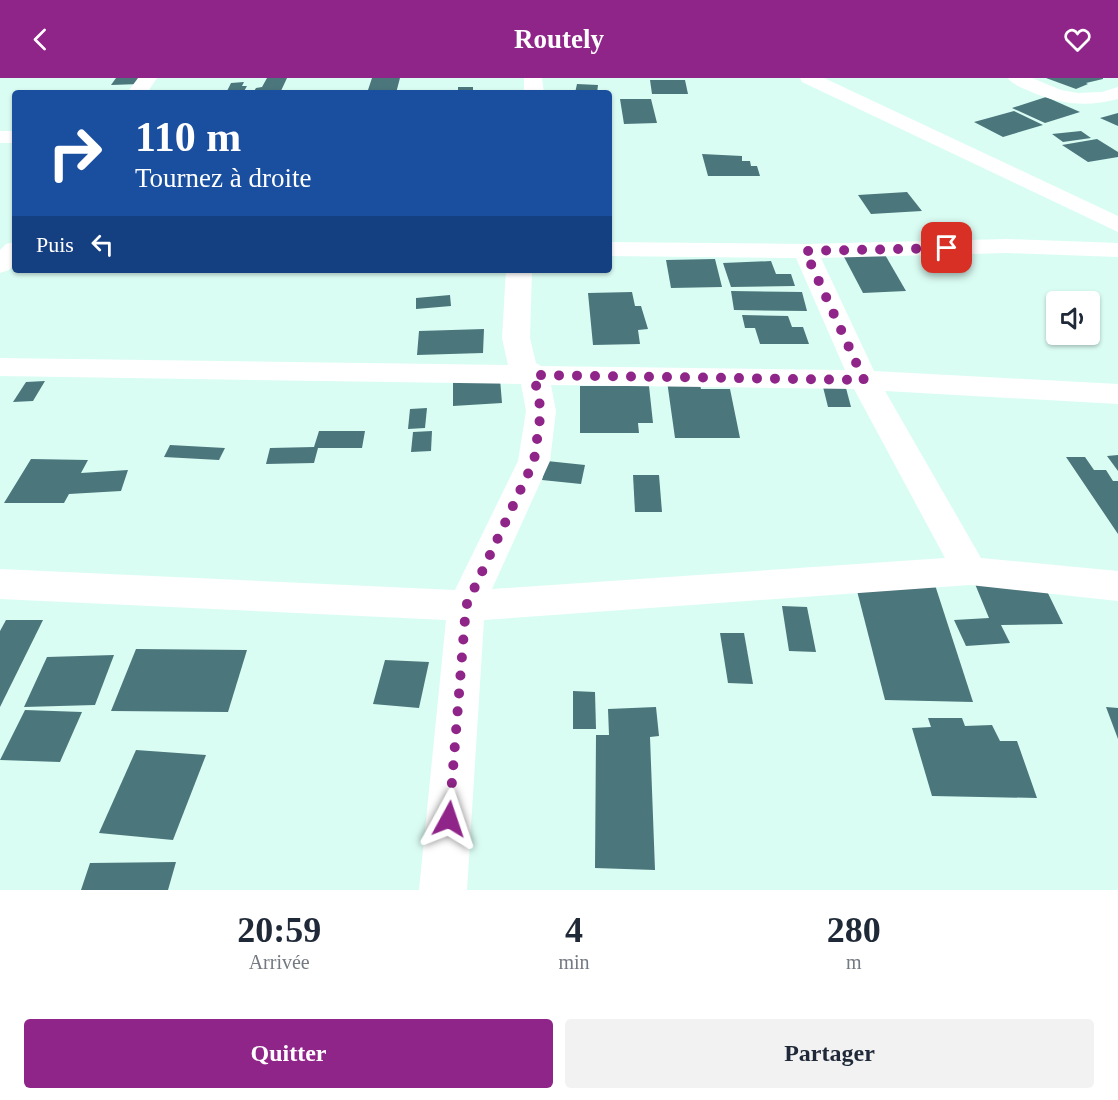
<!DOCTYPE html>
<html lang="fr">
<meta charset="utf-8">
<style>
body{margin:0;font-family:"Times New Roman",serif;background:#f2f2f3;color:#1f2937;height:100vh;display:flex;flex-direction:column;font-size:22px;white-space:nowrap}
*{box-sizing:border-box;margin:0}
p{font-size:20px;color:#747a83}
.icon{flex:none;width:33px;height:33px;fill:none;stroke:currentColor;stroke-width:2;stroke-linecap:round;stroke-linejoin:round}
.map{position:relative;height:812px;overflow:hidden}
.drawer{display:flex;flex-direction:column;background:#fff;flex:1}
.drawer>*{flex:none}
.hud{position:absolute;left:12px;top:12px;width:600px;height:183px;border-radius:6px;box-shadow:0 2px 4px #0004;background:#1a4fa0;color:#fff;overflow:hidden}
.buttons{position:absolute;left:1046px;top:213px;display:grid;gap:12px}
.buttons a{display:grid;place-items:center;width:54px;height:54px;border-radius:6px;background:#fff;box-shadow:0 2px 4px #0004;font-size:30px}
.pin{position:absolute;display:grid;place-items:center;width:51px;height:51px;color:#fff;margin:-26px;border-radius:12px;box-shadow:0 3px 9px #0006}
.me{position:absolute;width:66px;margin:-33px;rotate:5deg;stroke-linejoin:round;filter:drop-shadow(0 0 4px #0008)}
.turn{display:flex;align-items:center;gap:21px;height:126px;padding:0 24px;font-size:27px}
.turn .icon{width:78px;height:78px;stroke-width:2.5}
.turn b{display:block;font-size:42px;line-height:51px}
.then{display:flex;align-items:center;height:57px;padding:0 24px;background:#0003;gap:12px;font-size:22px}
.eta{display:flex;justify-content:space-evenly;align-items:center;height:102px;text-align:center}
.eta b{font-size:36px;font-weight:600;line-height:42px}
.action{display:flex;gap:12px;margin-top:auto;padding:12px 24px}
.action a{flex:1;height:69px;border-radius:6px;background:#902589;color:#fff;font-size:24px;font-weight:600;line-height:69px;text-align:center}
.action a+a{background:#f2f2f3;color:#1f2937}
header{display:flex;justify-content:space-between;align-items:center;height:78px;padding:0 24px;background:#902589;color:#fff;font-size:27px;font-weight:600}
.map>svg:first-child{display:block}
</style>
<header><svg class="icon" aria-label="back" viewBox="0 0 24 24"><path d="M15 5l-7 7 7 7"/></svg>Routely<svg class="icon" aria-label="heart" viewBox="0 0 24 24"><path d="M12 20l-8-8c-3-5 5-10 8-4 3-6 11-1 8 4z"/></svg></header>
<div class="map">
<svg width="1118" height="812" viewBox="0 0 1118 812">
<rect width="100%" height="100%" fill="#dafdf3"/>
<g fill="#4b767c">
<polygon points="116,0 146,0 140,6 111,7"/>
<polygon points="267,0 287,0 280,15 253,15 256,10 262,9"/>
<polygon points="372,0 400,0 396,15 367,15"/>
<polygon points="1046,0 1103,0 1103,1 1086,5 1088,6 1076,11"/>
<polygon points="650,2 685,2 688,16 652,16"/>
<polygon points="244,4 242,8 247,8 243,15 226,15 231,5"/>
<polygon points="577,6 598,7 597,15 575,15"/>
<rect x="458" y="9" width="15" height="5"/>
<polygon points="1046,19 1080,34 1045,45 1012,30"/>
<polygon points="620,21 651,21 657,45 624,46"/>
<polygon points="1014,33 1043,47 1003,59 974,44"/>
<polygon points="1118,35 1118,48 1100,40"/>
<polygon points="1081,53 1091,60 1063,64 1052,56"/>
<polygon points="1097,61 1118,74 1118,79 1088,84 1062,67"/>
<polygon points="702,76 742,78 742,83 750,83 751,88 757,88 760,98 708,98"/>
<polygon points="907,114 922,133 871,136 858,117"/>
<polygon points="884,175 906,213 863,215 843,177"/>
<polygon points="715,181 722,209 671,210 666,182"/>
<polygon points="771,183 776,196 791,196 795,208 731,209 723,185"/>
<polygon points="731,213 802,214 807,233 734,232"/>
<polygon points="632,214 635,228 641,228 648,251 638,252 640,266 593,267 588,215"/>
<polygon points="450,217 451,228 416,231 416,220"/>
<polygon points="742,237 788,238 792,249 803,249 809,266 760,266 755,250 745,250"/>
<polygon points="484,251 483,275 417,277 419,253"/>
<polygon points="500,301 502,325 453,328 453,303"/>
<polygon points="45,303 33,323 13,324 26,304"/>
<polygon points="667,303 699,303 701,311 730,311 740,360 675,360"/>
<polygon points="580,308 649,308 653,345 638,345 639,355 580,355"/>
<polygon points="823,309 846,310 851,329 828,329"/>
<polygon points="427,330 425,350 408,351 410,331"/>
<polygon points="319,353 365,353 362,370 318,370 314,385 266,386 270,370 314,369"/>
<polygon points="432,353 431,373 411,374 413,354"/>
<polygon points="170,367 225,370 219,382 164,379"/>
<polygon points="1118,377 1118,393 1107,378"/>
<polygon points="1066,379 1085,379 1094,392 1106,392 1113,403 1118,403 1118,456"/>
<polygon points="31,381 88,382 81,395 128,392 121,413 69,416 64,425 4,425"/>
<polygon points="547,383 585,387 581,406 542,402"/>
<polygon points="633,397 659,397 662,434 635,434"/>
<polygon points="855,505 935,507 973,624 885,622"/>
<polygon points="1043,505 1063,546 1001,547 1010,565 966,568 954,542 989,540 975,506"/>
<polygon points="782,528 807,529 816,574 789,573"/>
<polygon points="6,542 43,542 0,629 0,553"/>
<polygon points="720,555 744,555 753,606 728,605"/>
<polygon points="136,571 247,572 228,634 111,633"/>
<polygon points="114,577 95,627 24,629 47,579"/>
<polygon points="385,582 429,584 419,630 373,626"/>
<polygon points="573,613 595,614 596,651 573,651"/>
<polygon points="656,629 659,658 650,659 655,792 595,790 596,657 609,657 608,631"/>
<polygon points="1106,629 1118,630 1118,661"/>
<polygon points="25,632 82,634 60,684 0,682"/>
<polygon points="928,640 962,640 965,648 992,647 1000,663 1017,663 1037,720 932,718 912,650 931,649"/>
<polygon points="136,672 206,677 173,762 99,755"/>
<polygon points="176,784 168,812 81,812 90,785"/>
</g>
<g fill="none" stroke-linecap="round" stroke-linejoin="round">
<g fill="#fff" fill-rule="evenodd">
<polygon points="138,0 157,0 147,15 127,15"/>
<polygon points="524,0 542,0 544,15 524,15"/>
<polygon points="800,0 824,0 1118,138 1118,154 802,4"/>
<path d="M 1008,0 L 1032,0 L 1061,12 L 1078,15 L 1102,14 L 1118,9 L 1118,21 C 1085,30 1058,26 1027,12 C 1020,9 1012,6 1008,0 Z"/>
<rect x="0" y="53" width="15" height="12"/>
<path d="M 1007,161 L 1118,165 L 1118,179 L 1007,175 L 821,180 L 874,293 L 1118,306 L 1118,326 L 885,313 L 981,480 L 1118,493 L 1118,523 L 970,507 L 484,542 L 467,812 L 419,812 L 446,542 L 0,521 L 0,491 L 455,512 L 518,383 L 526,333 L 521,306 L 0,298 L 0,280 L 508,287 L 502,260 L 506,192 L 532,192 L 530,260 L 536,285 L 541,288 L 845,292 L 796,180 L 609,178 L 609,164 L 805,166 ZM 551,307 L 854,311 L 945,480 L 492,511 L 550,383 L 556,333 Z"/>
<polygon points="15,164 15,186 9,192 0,195 0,172 6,166"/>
</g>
</g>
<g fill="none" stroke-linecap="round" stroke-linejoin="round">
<polyline stroke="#902589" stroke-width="10" stroke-dasharray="0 18" points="449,741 466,528 534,383 541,333 534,297 864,302 805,173 947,170"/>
</g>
</svg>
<div class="buttons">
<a><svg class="icon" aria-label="sound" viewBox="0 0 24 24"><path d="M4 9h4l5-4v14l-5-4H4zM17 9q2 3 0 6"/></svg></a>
</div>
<div class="pin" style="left:947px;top:170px;background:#d93025"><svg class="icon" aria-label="arrive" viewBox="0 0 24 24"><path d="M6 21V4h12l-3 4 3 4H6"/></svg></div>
<svg class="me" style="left:449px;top:741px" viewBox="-20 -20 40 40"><path d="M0-17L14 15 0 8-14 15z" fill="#902589" stroke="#fff" stroke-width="4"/></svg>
<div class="hud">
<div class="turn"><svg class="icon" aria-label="right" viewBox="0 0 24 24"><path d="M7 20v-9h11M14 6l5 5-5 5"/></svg><div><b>110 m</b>Tournez à droite</div></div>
<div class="then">Puis<svg class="icon" aria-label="left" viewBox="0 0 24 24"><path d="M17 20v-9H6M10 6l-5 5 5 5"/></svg></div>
</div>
</div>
<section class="drawer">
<div class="eta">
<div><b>20:59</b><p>Arrivée</p></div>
<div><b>4</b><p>min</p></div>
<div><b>280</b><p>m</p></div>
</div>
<div class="action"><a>Quitter</a><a>Partager</a></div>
</section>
